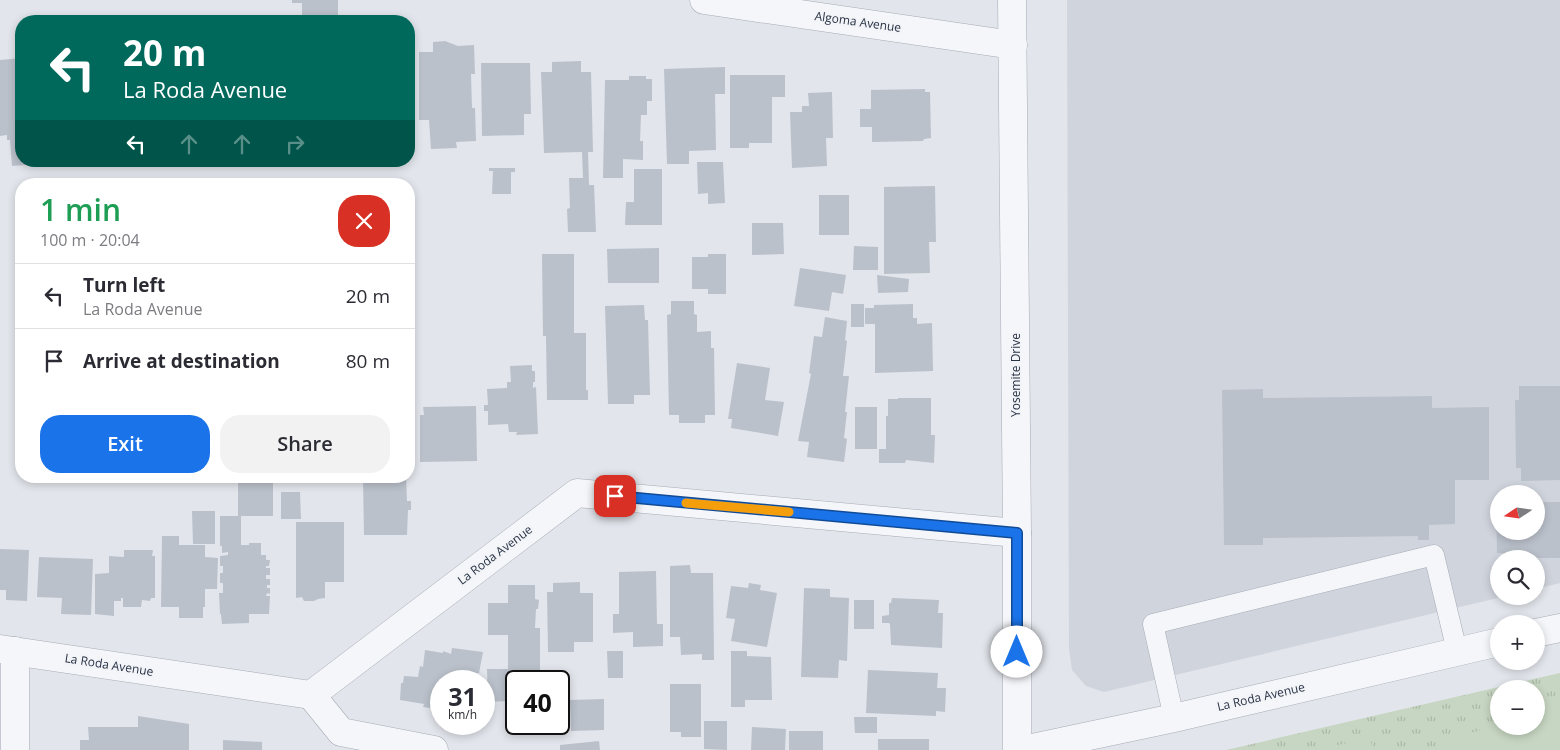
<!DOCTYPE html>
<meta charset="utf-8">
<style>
body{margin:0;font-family:"Open Sans",sans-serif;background:#f2f2f3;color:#2b2b33;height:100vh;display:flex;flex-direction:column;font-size:19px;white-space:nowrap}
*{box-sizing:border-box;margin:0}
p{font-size:16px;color:#7c7c81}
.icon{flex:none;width:28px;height:28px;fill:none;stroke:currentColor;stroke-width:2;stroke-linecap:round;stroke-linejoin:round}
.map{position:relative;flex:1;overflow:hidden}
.drawer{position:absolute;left:15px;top:178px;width:400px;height:305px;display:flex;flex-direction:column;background:#fff;border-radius:20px;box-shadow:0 2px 8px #0003}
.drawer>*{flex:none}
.hud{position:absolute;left:15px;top:15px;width:400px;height:152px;border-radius:20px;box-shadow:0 2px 8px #0003;background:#00695c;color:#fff;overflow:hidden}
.needle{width:32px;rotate:257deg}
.buttons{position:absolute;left:1490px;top:485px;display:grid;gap:10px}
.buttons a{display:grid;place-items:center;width:55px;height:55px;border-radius:50%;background:#fff;box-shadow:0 2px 8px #0003;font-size:25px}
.speed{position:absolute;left:430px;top:670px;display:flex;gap:10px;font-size:25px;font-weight:700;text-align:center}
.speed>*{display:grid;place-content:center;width:65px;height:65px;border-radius:50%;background:#fff;box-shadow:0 2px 8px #0003;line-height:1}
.speed small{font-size:12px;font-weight:400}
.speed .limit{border:2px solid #111;border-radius:8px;background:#fff;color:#111}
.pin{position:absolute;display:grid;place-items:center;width:42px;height:42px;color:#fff;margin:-21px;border-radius:10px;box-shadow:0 2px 8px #0006}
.me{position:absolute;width:55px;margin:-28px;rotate:0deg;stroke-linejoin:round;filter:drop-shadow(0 0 4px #0008)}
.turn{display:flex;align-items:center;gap:18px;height:105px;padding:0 25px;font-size:22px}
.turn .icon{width:65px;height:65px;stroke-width:2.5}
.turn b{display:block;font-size:35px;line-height:42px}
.lanes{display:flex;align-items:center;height:48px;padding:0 25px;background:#0003;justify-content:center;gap:25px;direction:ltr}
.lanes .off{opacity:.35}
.round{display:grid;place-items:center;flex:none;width:52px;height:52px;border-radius:20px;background:#f2f2f3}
.overview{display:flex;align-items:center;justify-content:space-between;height:85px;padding:0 25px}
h1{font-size:30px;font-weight:600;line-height:38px;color:#1e9e55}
.action{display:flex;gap:10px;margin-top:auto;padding:10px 25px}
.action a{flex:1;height:58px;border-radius:20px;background:#1a73e8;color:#fff;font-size:20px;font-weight:600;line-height:58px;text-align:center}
.action a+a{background:#f2f2f3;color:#2b2b33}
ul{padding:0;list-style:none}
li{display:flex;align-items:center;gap:15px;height:65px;padding:0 25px;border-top:1px solid #e1e1e2}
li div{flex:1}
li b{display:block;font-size:19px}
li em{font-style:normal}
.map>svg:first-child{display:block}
</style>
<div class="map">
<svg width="1560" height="750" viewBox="0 0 1560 750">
<defs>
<pattern id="grass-tufts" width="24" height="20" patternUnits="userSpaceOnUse" patternTransform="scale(1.25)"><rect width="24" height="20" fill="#c7d6c2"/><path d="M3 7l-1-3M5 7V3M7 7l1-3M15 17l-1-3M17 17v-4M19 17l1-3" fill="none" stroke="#abb8a8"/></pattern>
</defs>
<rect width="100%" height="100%" fill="#e2e5eb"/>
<path fill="#d0d4dd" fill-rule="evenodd" d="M 1067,0 L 1560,0 L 1560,583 L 1536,589 L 1536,559 L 1499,559 L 1499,596 L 1506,596 L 1104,692 L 1086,686 L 1072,670 L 1069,649 ZM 1499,494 L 1536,494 L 1536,531 L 1499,531 Z"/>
<path fill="url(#grass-tufts)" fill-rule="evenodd" d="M 1560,673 L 1560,750 L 1226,750 ZM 1499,689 L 1536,689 L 1536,726 L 1499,726 Z"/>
<g fill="#c7d6c2">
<polygon points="1560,711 1560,750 1444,750 1453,737 1499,726 1536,726 1536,717"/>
<polygon points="1370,738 1373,750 1315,750"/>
</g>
<g fill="#bbc1cb">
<polygon points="292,0 338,0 338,21 302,21 302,3 292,3"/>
<polygon points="445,41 458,46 474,45 475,74 471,74 472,108 475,108 476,141 456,142 457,148 431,149 429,120 419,120 419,52 433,52 433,42"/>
<polygon points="21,58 21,161 51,161 51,163 12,166 10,140 7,140 7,135 0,136 0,60"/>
<polygon points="581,61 581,72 591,72 593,152 588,152 589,185 594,185 596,232 568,232 567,209 570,208 569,178 583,178 582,152 544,153 541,72 552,72 552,62"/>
<polygon points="481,63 530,63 531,114 524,114 524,135 482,136"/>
<polygon points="725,67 725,94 715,94 716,150 689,151 689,164 667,164 664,69"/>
<polygon points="730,75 785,75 785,97 772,97 772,143 749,143 749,148 730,148"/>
<polygon points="629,76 646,76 646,79 652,79 652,101 647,101 647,115 641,115 640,141 643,141 643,160 623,159 623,178 603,178 605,80 629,80"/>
<polygon points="925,89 925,92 930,92 931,138 924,139 923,141 872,142 872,127 860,127 860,109 871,109 871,90"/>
<polygon points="832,92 833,138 826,138 827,166 792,168 790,112 802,112 802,106 809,106 808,93"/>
<polygon points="697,162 723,162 725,203 708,204 708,193 698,194"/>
<polygon points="489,168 515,168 515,172 511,172 511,194 492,194 493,171 489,171"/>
<polygon points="634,169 662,169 662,225 625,225 626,202 634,202"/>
<polygon points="935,186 936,242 929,242 930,273 884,274 884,187"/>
<rect x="819" y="195" width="30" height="40"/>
<polygon points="752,223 783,223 784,254 752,255"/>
<polygon points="854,246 878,247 878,270 853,270"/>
<polygon points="659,248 659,283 608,283 607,249"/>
<polygon points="542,254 574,254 574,333 586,333 586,390 588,390 588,400 547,400 546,336 543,336"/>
<polygon points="708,254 726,254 726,294 708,294 708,289 692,289 692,257 708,257"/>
<polygon points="800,268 846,275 843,294 832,292 829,311 794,306"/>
<polygon points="877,275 909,279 908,292 878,293"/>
<polygon points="671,301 694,301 694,314 697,315 697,332 711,331 711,348 714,348 715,415 705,415 705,423 679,423 679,415 669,415 667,315 671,314"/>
<rect x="851" y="304" width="13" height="23"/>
<polygon points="913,304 913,318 917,318 917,324 932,323 933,371 875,373 875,324 865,324 865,308 874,308 874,305"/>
<polygon points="644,305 645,320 648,320 650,395 634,395 634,404 608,404 605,306"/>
<polygon points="825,317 847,321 845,340 847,341 843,376 849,376 845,412 847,412 844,438 847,439 844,462 807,457 809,442 798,441 811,374 809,373 814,336 822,337"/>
<polygon points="737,363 770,368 765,400 784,402 778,436 731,428 732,419 728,419"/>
<polygon points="532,365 532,371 535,371 535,382 533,382 533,388 536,387 538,434 516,435 517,432 509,432 508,424 488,425 488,411 484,411 484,405 488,405 487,389 507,388 507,382 511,382 510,366"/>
<polygon points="1519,386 1560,386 1560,480 1521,481 1521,468 1516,468 1515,400 1519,400"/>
<polygon points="1263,389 1263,398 1432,396 1432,408 1489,407 1489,480 1455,480 1455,524 1429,525 1429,540 1418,540 1418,536 1263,538 1263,545 1224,545 1222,390"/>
<polygon points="898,398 931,398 931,435 935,435 934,463 906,460 905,463 879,463 879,449 886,449 886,416 888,416 888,399 898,399"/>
<polygon points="476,406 477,461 420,462 420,415 424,415 423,407"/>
<rect x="855" y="407" width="22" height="42"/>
<polygon points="238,476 273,476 273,516 241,516 241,545 249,545 249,543 261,543 261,555 266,555 266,560 270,560 269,566 266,566 266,568 270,568 270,575 266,575 266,579 270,579 270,585 267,585 267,588 270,588 270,594 267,593 266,596 270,596 269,614 249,614 249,623 222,624 221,614 220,614 219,593 223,593 223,583 220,583 220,573 223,573 223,566 220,566 220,556 228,555 228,552 222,553 222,546 220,546 220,516 238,516"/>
<polygon points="390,476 406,476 407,501 411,501 411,510 408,510 407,535 364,535 363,478 390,478"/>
<polygon points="281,492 300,492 301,519 281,519"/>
<polygon points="1496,502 1499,502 1499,531 1536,531 1536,502 1560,502 1560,558 1510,558 1510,553 1497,553"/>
<polygon points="192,511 215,511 215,544 193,544"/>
<polygon points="296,522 344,522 344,582 325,582 325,598 318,599 314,601 304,601 302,597 296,598"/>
<polygon points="162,536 179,536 179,545 205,545 205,557 218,558 217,589 205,589 205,607 203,607 203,618 179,618 179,607 161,607"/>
<polygon points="0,549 29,550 27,601 6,600 6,590 0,590"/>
<polygon points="124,550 153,550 152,556 155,556 155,598 151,598 150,601 142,600 141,607 123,607 123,598 121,598 121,601 114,601 114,616 95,614 95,574 109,573 109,556 124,557"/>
<polygon points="39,557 93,559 91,615 61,614 62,598 37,597"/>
<polygon points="690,565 691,573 713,573 714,660 702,660 702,654 681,655 680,637 670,637 670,566"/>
<polygon points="656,571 657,624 663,624 663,646 633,647 633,632 613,633 613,614 619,614 619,572"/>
<polygon points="580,582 580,593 593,593 593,642 574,642 574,652 548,652 547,592 553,592 553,583"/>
<polygon points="749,583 761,585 760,590 777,593 767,647 731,641 735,619 726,618 731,586 748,588"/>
<polygon points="508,585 535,585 535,599 539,600 538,609 536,609 535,628 540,628 540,674 535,674 535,681 516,681 516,716 508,716 508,701 488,702 487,669 508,669 508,635 488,635 488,603 508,603"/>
<polygon points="804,588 830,589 830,597 849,598 847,661 839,660 838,678 801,677"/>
<polygon points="892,598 939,600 938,613 943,613 942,648 891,645 890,624 889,623 882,623 882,616 889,615 889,603 891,603"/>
<rect x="854" y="600" width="20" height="29"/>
<polygon points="452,648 483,652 479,673 473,673 471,681 441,681 441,707 439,707 439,708 433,707 433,705 430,705 430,708 423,707 424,704 400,700 401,683 403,683 404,676 418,677 420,666 423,667 425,650 443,653 443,651 451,654"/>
<polygon points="607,651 623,651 623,678 608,678"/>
<polygon points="731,651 747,651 747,656 771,657 772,700 745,700 745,707 731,707"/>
<polygon points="868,670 938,673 937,688 946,688 945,712 936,711 936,716 866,713"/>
<polygon points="670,684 701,684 701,737 681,737 681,732 670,732"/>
<polygon points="604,699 604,730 571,731 570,700"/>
<polygon points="138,716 189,724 189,750 80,750 80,740 89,740 88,727 138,727"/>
<polygon points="854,717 877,717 877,733 855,733"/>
<polygon points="704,721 727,721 727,750 704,749"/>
<polygon points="752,727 786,729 785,750 751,750"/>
<rect x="789" y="731" width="34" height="19"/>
<rect x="878" y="739" width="51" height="11"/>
<polygon points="223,740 262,742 262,750 223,750"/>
<polygon points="599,741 600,750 560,750 560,745"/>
</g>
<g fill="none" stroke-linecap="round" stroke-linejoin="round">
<g stroke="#a6acb6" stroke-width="21">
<polyline id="service" points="1174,718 1153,624 1434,555 1457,651"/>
</g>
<g stroke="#a6acb6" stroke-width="29">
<g id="minor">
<polyline points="704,0 1013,45"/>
<polyline points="1536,633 1560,628"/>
<polyline points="0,649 311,695 577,493 1017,533"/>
<polyline points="311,695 341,732 434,750"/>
<polyline points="15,750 15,651"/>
<polyline points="1023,750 1174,718 1499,642"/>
</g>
</g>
<g stroke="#a6acb6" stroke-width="29">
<polyline id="tertiary" points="1012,0 1017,533 1017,750"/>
</g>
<use href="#service" stroke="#f5f6f9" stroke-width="20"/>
<use href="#minor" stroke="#f5f6f9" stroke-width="28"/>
<use href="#tertiary" stroke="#f5f6f9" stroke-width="28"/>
</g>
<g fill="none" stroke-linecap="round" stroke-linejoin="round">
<g stroke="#114b97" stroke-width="12">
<polyline id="route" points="615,496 1017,533 1017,652"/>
</g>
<use href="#route" stroke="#1a73e8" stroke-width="9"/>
<polyline stroke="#f59e0b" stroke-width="9" points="686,503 789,512"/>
</g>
<g text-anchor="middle" stroke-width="4.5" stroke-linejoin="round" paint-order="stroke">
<g font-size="12" fill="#283244" stroke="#f2f4f8">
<text transform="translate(858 22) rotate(8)" y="4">Algoma Avenue</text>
<text transform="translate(1016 375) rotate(-90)" y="4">Yosemite Drive</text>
<text transform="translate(495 555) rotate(-37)" y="4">La Roda Avenue</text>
<text transform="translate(109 665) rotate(9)" y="4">La Roda Avenue</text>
<text transform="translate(1261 697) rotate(-13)" y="4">La Roda Avenue</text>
</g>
</g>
</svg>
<div class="buttons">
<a><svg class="needle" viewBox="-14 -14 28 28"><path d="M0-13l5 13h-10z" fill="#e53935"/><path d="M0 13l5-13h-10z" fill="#7c7c81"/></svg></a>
<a><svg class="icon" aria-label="search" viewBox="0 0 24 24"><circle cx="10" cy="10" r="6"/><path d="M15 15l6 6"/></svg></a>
<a>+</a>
<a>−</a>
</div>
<div class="speed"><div>31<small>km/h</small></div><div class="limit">40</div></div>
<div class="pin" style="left:615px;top:496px;background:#d93025"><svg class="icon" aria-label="arrive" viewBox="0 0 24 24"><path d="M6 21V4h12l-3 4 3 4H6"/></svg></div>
<svg class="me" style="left:1017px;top:652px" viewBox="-20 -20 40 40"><circle r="19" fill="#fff"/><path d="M0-13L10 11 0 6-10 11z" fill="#1a73e8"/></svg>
<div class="hud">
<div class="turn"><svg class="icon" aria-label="left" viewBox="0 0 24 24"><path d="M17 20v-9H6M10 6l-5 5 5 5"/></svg><div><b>20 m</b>La Roda Avenue</div></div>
<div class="lanes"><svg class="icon" aria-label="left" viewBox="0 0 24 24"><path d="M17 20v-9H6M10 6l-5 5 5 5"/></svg><svg class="icon off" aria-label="ahead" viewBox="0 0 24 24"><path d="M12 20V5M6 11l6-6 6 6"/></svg><svg class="icon off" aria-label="ahead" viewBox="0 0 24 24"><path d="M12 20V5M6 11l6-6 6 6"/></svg><svg class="icon off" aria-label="right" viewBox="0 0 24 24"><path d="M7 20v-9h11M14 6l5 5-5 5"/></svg></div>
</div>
<section class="drawer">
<div class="overview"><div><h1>1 min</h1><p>100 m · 20:04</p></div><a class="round" style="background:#d93025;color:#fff"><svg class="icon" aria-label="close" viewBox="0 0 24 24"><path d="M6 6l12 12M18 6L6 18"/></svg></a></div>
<ul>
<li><svg class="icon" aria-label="left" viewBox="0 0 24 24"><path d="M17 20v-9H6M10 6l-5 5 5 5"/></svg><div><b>Turn left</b><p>La Roda Avenue</p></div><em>20 m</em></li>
<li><svg class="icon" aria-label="arrive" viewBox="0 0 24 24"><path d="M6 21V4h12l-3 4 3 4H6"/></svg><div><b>Arrive at destination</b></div><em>80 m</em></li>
</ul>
<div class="action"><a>Exit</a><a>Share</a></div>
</section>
</div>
